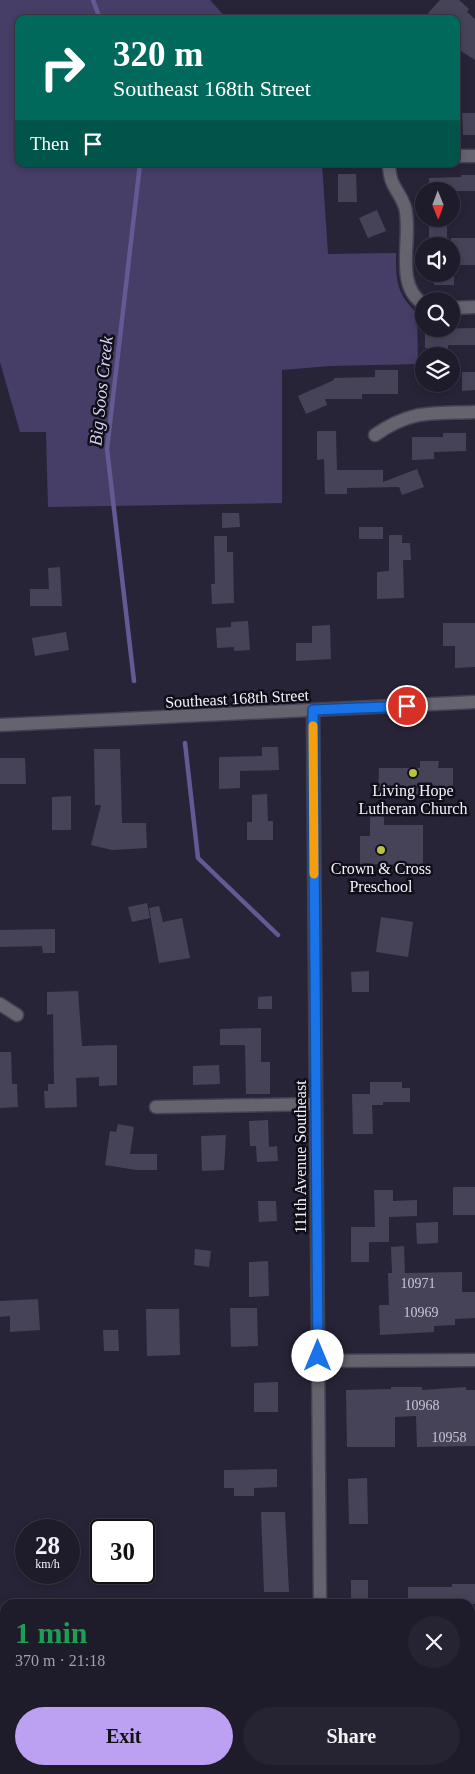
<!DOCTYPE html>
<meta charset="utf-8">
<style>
body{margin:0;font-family:Georgia,serif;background:#262432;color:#f1f3f6;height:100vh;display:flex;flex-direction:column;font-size:19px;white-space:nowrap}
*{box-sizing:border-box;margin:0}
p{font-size:16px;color:#a1a1a8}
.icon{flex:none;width:28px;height:28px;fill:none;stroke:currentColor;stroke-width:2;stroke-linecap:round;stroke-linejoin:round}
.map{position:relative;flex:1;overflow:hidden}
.details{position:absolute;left:0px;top:1599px;width:475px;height:176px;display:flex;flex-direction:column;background:#1e1b2a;border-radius:15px 15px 0 0;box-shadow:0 2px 8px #0003,0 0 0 1px #3c3947}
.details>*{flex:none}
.banner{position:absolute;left:15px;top:15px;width:445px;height:152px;border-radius:10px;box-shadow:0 2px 8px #0003,0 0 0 1px #3c3947;background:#00695c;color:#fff;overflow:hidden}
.needle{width:32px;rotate:179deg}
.controls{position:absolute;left:415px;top:182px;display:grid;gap:10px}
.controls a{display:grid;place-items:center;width:45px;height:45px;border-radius:50%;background:#1e1b2a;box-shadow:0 2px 8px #0003,0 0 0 1px #3c3947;font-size:25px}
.speed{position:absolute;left:15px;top:1519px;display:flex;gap:10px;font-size:25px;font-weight:700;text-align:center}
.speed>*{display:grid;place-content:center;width:65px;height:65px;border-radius:50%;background:#1e1b2a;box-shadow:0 2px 8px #0003,0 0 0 1px #3c3947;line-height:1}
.speed small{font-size:12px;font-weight:400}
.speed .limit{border:2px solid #111;border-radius:8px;background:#fff;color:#111}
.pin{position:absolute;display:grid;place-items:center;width:42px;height:42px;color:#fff;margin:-21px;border:2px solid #fff;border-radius:50%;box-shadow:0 1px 5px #0007}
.me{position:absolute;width:55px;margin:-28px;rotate:0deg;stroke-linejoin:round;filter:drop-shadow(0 0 4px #0008)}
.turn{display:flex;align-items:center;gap:18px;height:105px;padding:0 15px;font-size:22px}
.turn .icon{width:65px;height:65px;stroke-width:2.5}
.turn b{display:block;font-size:35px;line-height:42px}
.then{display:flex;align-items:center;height:48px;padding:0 15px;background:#0003;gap:10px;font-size:19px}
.round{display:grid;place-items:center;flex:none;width:52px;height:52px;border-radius:26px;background:#262432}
.head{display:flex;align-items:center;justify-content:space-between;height:85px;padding:0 15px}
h1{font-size:30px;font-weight:600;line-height:38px;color:#1e9e55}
.action{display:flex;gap:10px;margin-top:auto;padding:10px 15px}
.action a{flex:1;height:58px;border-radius:30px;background:#bca0f2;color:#111;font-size:20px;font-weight:600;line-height:58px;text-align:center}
.action a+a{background:#262432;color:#f1f3f6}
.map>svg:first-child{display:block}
</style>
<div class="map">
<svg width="475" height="1774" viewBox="0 0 475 1774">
<rect width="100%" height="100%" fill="#282438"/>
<path fill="#473e68" d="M 0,0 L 210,0 L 227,19 L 19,19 L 19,164 L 322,164 L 328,254 L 396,253 C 396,281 396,293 417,313 L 418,364 L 330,366 L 282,370 L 282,503 L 48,507 L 46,432 L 20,432 L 0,362 Z"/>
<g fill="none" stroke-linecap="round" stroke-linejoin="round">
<g stroke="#655994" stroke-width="4.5">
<polyline points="93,0 100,19"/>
<polyline points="134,681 107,449 140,164"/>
<polyline points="185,743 198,858 278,935"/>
</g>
</g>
<g fill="#464359">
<polygon points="440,0 459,0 469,9 467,12 475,19 475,60 456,48 456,19 423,19"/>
<polygon points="462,113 475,113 475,135 463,135"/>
<polygon points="338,174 356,174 357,202 338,202"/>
<polygon points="461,175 475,175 475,191 429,191 429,178 461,177"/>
<polygon points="377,210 386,231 368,238 359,218"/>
<rect x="429" y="219" width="18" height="20"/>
<rect x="451" y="238" width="24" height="27"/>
<rect x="434" y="274" width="20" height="11"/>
<polygon points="475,328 475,345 448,345 448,353 432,354 432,348 425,348 425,329"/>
<polygon points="375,370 398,370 398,394 362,394 362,399 325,399 327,405 306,414 298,396 334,380 334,378 375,377"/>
<polygon points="462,372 475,372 475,390 462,391"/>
<polygon points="317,431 336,431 337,470 383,470 383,482 417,469 424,487 402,495 399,487 347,488 347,494 325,494 324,459 317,460"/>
<polygon points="443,433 466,433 466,451 434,452 434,459 412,460 412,437 443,437"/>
<polygon points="222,513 239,513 240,527 222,528"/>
<rect x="359" y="527" width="24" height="12"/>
<polygon points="389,535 402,535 402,543 410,543 411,560 403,560 404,598 377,599 377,572 389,571"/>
<polygon points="214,536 227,536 227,552 233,552 234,603 212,604 211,584 215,584"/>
<polygon points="60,567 62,606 30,606 30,589 49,589 48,568"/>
<polygon points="248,621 250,650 234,651 234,647 217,648 216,628 231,627 231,622"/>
<polygon points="443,623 475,623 475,667 455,668 455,646 443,646"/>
<polygon points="330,625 331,659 296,661 296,643 312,643 312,626"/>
<polygon points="66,632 69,650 35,656 32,638"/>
<polygon points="262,747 278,747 279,770 240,771 240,788 219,789 219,757 262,756"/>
<polygon points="94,749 120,749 122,823 146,823 147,848 112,850 91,845 101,805 95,805"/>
<polygon points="0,758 25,758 26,784 0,784"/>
<polygon points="420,761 439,761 438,768 453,768 453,797 378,796 379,768 420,768"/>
<polygon points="267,794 268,821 273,821 273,840 247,840 247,822 252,822 252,795"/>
<polygon points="71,796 71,830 52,830 52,797"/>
<polygon points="370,806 384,806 384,825 423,825 423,865 360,864 360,836 370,836"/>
<polygon points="147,903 150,918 132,922 128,907"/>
<polygon points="159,906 163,922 182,918 190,958 159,963 149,908"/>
<polygon points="381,917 413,922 408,957 376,952"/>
<polygon points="55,929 55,953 43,953 42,946 0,947 0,930"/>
<polygon points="369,971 369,992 352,992 351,972"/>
<polygon points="78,991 82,1046 117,1045 117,1085 99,1086 99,1077 76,1078 77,1107 45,1108 44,1091 48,1091 48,1084 54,1084 53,1014 47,1015 47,992"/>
<polygon points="272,996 272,1009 258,1009 258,997"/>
<polygon points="261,1028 261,1062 270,1062 270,1094 246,1094 245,1045 220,1045 220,1029"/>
<polygon points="0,1052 11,1052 12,1084 17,1084 18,1107 0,1108"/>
<polygon points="219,1065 220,1084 193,1085 193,1066"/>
<polygon points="370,1082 402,1082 402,1088 410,1088 410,1102 383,1102 383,1105 372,1105 373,1134 353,1134 352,1094 370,1094"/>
<polygon points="268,1120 269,1147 277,1146 278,1161 257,1162 256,1146 250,1146 249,1121"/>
<polygon points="118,1124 134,1127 130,1154 157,1154 157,1170 136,1170 105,1165 110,1131 116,1132"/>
<polygon points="226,1135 224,1170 202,1171 201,1136"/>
<rect x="453" y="1187" width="22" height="28"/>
<polygon points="374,1190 393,1190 393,1201 417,1200 417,1216 389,1217 389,1242 369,1242 369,1262 351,1262 351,1227 375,1227"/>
<polygon points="258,1201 276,1201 277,1221 259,1222"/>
<polygon points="438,1222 438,1243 417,1244 416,1223"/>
<polygon points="404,1246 405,1273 462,1272 462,1292 475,1292 475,1318 455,1319 455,1325 434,1326 434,1332 380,1335 379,1305 389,1305 388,1273 392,1273 391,1247"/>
<polygon points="195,1249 211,1251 209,1267 194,1265"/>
<polygon points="268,1261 269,1296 249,1297 249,1262"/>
<polygon points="38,1299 40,1330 10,1332 10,1316 0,1317 0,1301"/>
<polygon points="230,1308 257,1308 258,1346 231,1347"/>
<polygon points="146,1309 179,1309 180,1355 147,1356"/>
<polygon points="103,1330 118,1330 119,1351 104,1351"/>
<polygon points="278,1382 278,1412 254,1412 254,1383"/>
<polygon points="391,1387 422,1387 422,1390 466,1387 466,1390 475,1390 475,1446 417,1447 416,1416 395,1417 395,1447 347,1447 346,1390 391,1389"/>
<polygon points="277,1469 277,1487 254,1488 254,1496 234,1496 234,1488 224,1488 224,1470"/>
<polygon points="367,1478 368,1524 349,1524 348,1479"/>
<polygon points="261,1512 285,1512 289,1592 264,1592"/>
<rect x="351" y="1580" width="17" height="24"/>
<polygon points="452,1584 475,1584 475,1604 408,1604 408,1587 452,1587"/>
</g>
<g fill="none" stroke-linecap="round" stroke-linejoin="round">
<g stroke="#454154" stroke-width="15">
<g id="minor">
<polyline points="456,156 475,156"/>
<path d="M 389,164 C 390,189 398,187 405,207 C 413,234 393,287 424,304"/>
<polyline points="451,308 475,307"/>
<path d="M 375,435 C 412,409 432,414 475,412"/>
<polyline points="313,710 320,1604"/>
<polyline points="0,725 475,702"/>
<polyline points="0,1004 17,1015"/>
<polyline points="156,1107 316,1104"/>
<polyline points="318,1361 475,1360"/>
<polyline points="470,1633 475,1633"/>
<polyline points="0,1637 5,1637"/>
</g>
</g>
<use href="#minor" stroke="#64636e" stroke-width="12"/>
</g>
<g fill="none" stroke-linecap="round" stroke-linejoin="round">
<g stroke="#114b97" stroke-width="12">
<polyline id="route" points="318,1356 313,710 407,706"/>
</g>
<use href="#route" stroke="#1a73e8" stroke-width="9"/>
<polyline stroke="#f59e0b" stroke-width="9" points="313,726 314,874"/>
</g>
<g fill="#bac045" stroke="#100f18" stroke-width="2">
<circle cx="413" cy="773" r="5"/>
<circle cx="381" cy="850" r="5"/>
</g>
<g text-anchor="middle" stroke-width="5" stroke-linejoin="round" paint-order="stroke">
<g font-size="14" fill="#c8c6d4">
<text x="418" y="1288">10971</text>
<text x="421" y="1317">10969</text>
<text x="422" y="1410">10968</text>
<text x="449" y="1442">10958</text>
</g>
<g font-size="16" fill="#f4f2fd" stroke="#100f18">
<text transform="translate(237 698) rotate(-3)" y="6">Southeast 168th Street</text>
<text transform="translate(300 1157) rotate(-90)" y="6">111th Avenue Southeast</text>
</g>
<g font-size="16" fill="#f4f2fd" stroke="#100f18">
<text x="413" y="796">Living Hope<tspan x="413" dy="18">Lutheran Church</tspan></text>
<text x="381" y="874">Crown &amp; Cross<tspan x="381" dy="18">Preschool</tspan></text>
</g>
<g font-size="18" font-style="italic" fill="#d7d1f5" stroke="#100f18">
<text transform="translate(101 391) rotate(-84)" y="6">Big Soos Creek</text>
</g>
</g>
</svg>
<div class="controls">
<a><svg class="needle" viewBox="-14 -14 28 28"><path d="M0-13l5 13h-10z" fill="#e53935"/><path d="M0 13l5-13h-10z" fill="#a1a1a8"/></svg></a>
<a><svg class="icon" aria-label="sound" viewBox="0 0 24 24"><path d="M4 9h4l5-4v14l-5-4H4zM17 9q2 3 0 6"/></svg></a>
<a><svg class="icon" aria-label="search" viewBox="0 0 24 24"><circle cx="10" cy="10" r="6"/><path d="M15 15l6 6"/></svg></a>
<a><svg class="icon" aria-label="layers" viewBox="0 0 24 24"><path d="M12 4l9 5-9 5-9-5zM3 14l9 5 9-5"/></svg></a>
</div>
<div class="speed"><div>28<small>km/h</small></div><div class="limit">30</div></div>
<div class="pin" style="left:407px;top:706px;background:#d93025"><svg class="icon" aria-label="arrive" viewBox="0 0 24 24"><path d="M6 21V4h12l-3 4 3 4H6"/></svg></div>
<svg class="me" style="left:318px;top:1356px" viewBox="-20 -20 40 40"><circle r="19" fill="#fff"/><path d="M0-13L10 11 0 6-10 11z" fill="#1a73e8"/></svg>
<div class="banner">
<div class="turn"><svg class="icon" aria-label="right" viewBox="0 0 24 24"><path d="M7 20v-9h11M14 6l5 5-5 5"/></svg><div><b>320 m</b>Southeast 168th Street</div></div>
<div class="then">Then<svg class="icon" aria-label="arrive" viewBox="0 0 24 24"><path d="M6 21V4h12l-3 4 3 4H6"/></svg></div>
</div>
<section class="details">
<div class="head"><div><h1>1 min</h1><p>370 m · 21:18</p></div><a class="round"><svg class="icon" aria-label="close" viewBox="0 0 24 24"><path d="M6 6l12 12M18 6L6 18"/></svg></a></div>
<div class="action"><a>Exit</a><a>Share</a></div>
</section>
</div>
